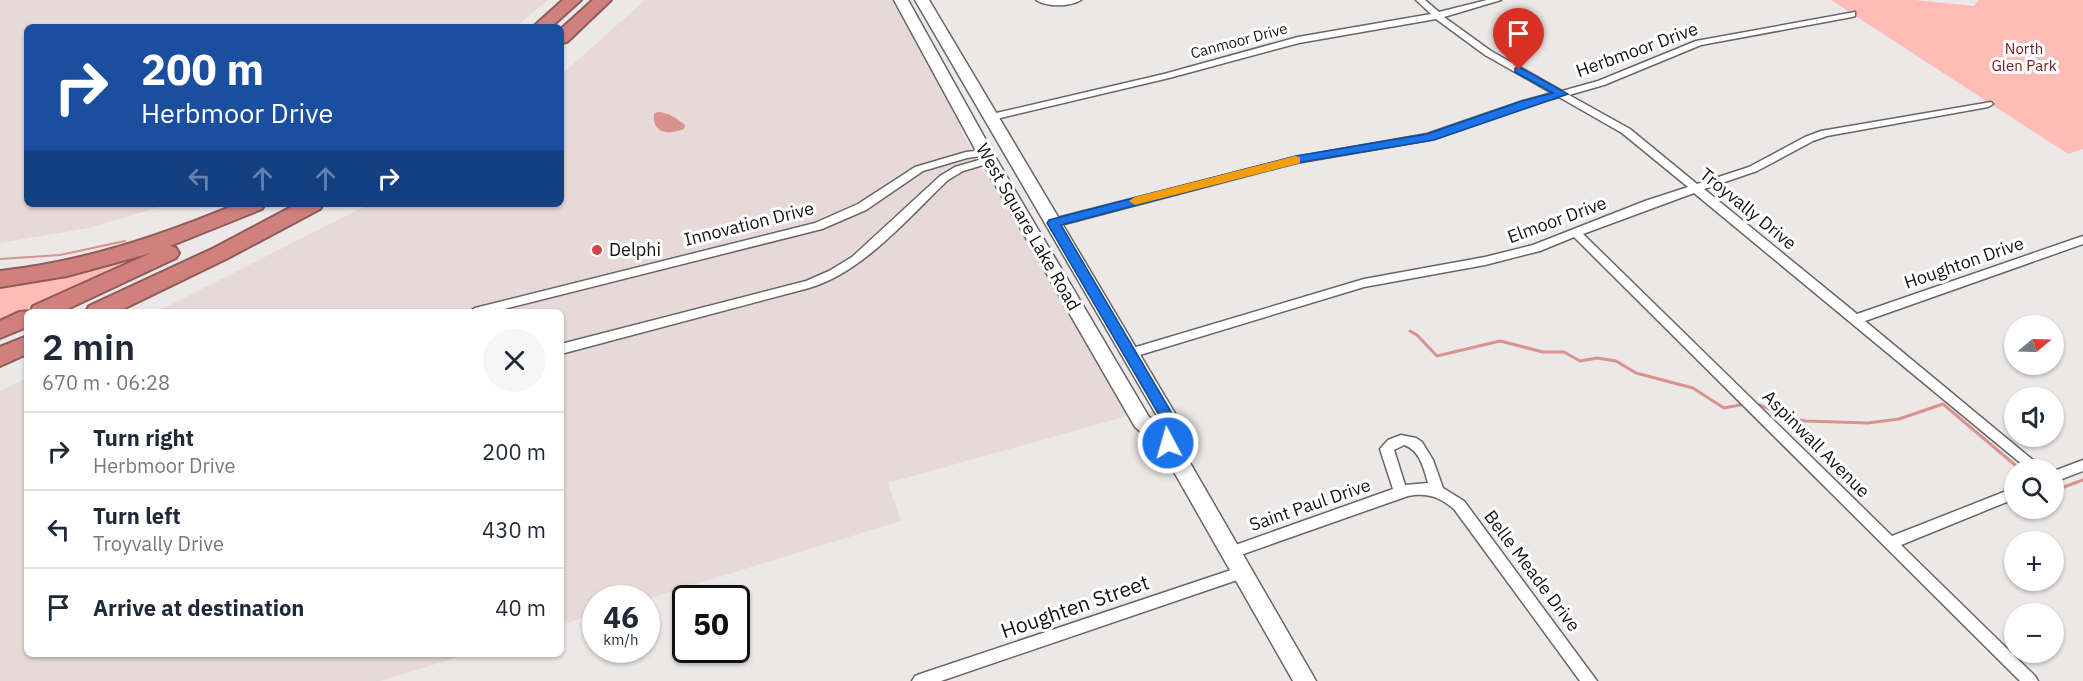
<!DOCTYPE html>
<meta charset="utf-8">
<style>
body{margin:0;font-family:"IBM Plex Sans",sans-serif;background:#f6f6f7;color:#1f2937;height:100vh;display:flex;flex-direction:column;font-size:22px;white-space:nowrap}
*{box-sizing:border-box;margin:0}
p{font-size:20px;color:#747a83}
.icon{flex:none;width:33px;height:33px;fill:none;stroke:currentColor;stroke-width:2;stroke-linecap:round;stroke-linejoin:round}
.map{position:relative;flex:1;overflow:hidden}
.drawer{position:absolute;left:24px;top:309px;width:540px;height:348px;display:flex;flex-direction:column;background:#fff;border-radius:9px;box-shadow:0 2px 4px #0004}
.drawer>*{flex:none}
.hud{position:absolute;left:24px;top:24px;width:540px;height:183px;border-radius:9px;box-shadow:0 2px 4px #0004;background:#1a4fa0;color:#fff;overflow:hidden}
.needle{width:39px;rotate:71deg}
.fabs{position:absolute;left:2004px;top:315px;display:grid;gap:12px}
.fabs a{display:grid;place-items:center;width:60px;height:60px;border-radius:50%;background:#fff;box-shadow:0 2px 4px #0004;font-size:30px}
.speed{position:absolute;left:582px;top:585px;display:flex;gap:12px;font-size:30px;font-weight:700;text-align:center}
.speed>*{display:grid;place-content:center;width:78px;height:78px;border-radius:50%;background:#fff;box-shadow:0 2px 4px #0004;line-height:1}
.speed small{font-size:15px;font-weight:400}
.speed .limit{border:3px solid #111;border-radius:9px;background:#fff;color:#111}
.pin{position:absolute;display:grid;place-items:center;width:51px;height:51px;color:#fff;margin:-62px -26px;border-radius:50% 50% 50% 0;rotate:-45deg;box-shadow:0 0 6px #0007}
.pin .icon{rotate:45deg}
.me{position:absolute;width:66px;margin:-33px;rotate:354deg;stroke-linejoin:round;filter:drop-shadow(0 0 4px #0008)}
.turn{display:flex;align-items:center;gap:21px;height:126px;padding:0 18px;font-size:27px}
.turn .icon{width:78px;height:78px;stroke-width:2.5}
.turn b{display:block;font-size:42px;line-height:51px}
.lanes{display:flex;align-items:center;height:57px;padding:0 18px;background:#0003;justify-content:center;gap:30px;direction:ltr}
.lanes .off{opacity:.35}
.round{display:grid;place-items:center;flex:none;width:63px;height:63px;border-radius:32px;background:#f6f6f7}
.overview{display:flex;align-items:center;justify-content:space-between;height:102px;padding:0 18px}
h1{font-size:36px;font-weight:600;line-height:45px}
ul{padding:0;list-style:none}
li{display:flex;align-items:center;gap:18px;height:78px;padding:0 18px;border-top:2px solid #e0e1e3}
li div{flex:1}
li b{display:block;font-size:22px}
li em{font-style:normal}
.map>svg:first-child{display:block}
</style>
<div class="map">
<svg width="2083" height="681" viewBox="0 0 2083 681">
<rect width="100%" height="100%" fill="#ece8e8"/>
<g fill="#e6d9d8">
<polygon points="0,0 548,0 516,27 27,27 27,204 169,204 89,228 0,243"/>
<polygon points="645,0 892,0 948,102 981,170 1001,192 1131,415 888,483 901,521 647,599 596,598 595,614 561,625 561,312 156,312 370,204 561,204 561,75"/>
<polygon points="27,378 27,654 468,654 380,681 0,681 0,391"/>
</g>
<g fill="#ffbcb7">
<polygon points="1831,0 1915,0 1974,6 1979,0 2083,0 2083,149 2068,154"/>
<polygon points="166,244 151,253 0,321 0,283"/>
</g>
<path fill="#d9928e" d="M 658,112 C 667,112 678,119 685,125 L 684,129 C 669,135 652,134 654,114 Z"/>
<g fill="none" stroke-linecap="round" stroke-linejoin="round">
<polyline stroke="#d9928e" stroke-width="2" points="0,259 60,255 125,241"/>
<g stroke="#d9928e" stroke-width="3">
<polyline points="1410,331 1417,335 1437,356 1500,341 1543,352 1564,352 1580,361 1597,358 1616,361 1636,373 1693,388 1724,408 1740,405"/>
<polyline points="1760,405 1789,418 1805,421 1868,423 1899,419 1943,404 2021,470"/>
<polyline points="2058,486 2064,487 2083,480"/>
</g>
<g stroke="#696666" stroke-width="3">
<g id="street">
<path d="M 1036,0 L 1081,0 C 1070,7 1047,7 1036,0 Z"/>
<polygon points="1416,0 1425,0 1439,12 1487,0 1501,0 1444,17 1491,51 1562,91 1598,81 1696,41 1855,12 1855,16 1852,17 1701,45 1604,85 1569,95 1630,129 1697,184 1749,167 1805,137 1821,131 1991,102 1993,104 1988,107 1827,136 1813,141 1757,171 1704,189 1857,314 2083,236 2083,244 1865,321 2045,470 2029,470 1694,193 1583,234 1892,536 2014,488 2014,499 1901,545 2035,676 2038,681 2020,681 1574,237 1540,251 1485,265 1364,287 1130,358 1126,356 1124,353 1126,350 1364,279 1485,257 1533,245 1645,201 1688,187 1622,133 1559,97 1529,105 1429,140 1296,163 1053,227 1048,223 1053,219 1296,157 1427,134 1523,101 1552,93 1485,55 1436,19 1299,43 1169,78 992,120 987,117 992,114 1164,74 1298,37 1431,14"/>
<polygon points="984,150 989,153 988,155 967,158 923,171 866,210 822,229 492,312 469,312 475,308 815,223 858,204 915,167 966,152"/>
<path d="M 989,157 L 993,158 L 994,160 L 993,162 L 963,171 L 948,180 C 907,219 863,272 809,288 L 561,354 L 561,344 L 806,281 L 829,271 L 852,257 L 940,176 L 955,167 Z"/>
<path d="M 1401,435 L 1416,438 L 1422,442 L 1433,460 L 1443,488 L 1464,501 L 1597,681 L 1580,681 L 1454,509 C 1440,497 1427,492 1408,496 L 1232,558 L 1227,556 L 1225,552 L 1227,548 L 1393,489 L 1380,449 L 1388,440 ZM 1404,445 C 1420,450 1424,469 1428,483 L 1405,485 L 1394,450 Z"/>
<polygon points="2083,460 2083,471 2054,482 2054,471"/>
<polygon points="1243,566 1248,568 1250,572 1248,576 1243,578 941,681 912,681 915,676 920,674"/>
</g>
</g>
<g stroke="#696666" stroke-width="3">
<polygon id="secondary" points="894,0 908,0 997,160 1149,417 1157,423 1157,416 915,0 929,0 1173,410 1176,415 1178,442 1316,681 1293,681 1161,449 1135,427 981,160"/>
</g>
<g stroke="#8f5b59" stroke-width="4">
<g id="highway">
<polygon points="563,0 581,0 551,27 533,27"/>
<polygon points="593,0 611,0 567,42 561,43 561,29"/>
<path d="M 237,204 L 265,204 L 262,209 L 170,246 L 176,248 L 179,253 L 176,258 L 61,312 L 27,312 L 27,327 L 0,338 L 0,321 L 19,312 L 31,311 L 33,306 L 151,253 L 67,276 L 0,287 L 0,271 C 83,262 160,236 237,204 Z"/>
<polygon points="297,204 323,204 320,209 228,258 117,312 86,312 89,306 214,248"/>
<polygon points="27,336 27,354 0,366 0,347"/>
</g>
</g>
<use href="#street" fill="#fff" fill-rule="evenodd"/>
<use href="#secondary" fill="#fff" fill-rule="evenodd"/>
<use href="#highway" fill="#d0817e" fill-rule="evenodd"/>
</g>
<polygon fill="#1a73e8" stroke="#114b97" stroke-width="1.5" points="1519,67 1568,94 1434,140 1296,163 1061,225 1173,415 1176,443 1174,447 1163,447 1159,415 1047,223 1049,220 1296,156 1427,134 1522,101 1553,93 1515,72 1515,68"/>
<polygon fill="#f59e0b" points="1295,156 1300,157 1300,163 1135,205 1129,201 1135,197"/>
<circle fill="#d24247" stroke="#fff" stroke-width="2" cx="597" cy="250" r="6"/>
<g text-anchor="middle" stroke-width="6" stroke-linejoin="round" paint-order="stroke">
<g font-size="15" fill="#151414" stroke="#fff">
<text transform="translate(1239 41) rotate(-15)" y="5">Canmoor Drive</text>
</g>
<g font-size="15" fill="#701c20" stroke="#fff">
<text x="2024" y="54">North<tspan x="2024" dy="17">Glen Park</tspan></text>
</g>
<g font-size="18" fill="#151414" stroke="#fff">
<text transform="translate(1637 50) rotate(-20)" y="6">Herbmoor Drive</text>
<text transform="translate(1748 209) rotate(39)" y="6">Troyvally Drive</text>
<text transform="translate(1557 220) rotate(-20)" y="6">Elmoor Drive</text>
<text transform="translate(749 224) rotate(-14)" y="6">Innovation Drive</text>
<text transform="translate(1028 227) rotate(60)" y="6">West Square Lake Road</text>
<text transform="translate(1964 263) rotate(-19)" y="6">Houghton Drive</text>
<text transform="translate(1816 444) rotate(45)" y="6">Aspinwall Avenue</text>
<text transform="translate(1310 505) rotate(-19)" y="6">Saint Paul Drive</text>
<text transform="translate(1532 571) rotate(53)" y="6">Belle Meade Drive</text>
</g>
<g font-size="18" fill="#151414" stroke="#fff" text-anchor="start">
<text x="609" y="256">Delphi</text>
</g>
<g font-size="21" fill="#151414" stroke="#fff">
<text transform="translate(1075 607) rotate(-19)" y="7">Houghten Street</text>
</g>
</g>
</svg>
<div class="fabs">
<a><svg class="needle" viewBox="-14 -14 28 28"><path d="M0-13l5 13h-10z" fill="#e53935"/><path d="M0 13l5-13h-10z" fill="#747a83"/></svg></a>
<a><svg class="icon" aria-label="sound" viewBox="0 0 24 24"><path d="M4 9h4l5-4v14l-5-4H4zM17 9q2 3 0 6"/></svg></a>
<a><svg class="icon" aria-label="search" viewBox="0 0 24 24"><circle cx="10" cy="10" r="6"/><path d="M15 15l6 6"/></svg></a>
<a>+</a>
<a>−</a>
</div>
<div class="speed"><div>46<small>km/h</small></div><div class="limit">50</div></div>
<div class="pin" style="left:1519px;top:70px;background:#d93025"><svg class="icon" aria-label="arrive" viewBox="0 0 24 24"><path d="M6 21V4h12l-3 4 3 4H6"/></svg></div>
<svg class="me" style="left:1168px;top:443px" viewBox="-20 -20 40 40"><circle r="17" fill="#1a73e8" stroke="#fff" stroke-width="3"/><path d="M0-11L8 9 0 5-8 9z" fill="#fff"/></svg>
<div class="hud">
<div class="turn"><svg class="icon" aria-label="right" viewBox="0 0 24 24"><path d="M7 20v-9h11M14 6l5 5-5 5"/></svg><div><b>200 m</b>Herbmoor Drive</div></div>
<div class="lanes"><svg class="icon off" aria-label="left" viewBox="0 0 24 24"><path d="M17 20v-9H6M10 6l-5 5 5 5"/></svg><svg class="icon off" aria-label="ahead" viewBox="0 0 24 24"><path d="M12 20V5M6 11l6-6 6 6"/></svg><svg class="icon off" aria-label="ahead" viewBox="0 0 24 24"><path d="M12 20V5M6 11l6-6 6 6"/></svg><svg class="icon" aria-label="right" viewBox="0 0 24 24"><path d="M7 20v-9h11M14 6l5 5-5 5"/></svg></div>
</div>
<section class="drawer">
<div class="overview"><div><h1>2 min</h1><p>670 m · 06:28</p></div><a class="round"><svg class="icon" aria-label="close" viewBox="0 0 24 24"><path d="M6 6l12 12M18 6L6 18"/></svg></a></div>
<ul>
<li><svg class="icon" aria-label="right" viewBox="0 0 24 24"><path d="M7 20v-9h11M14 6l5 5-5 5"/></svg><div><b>Turn right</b><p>Herbmoor Drive</p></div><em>200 m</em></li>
<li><svg class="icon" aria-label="left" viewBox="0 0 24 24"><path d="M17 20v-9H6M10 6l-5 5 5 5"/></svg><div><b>Turn left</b><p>Troyvally Drive</p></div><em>430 m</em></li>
<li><svg class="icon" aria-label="arrive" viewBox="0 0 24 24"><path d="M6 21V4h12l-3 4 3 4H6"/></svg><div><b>Arrive at destination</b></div><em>40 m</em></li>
</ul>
</section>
</div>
